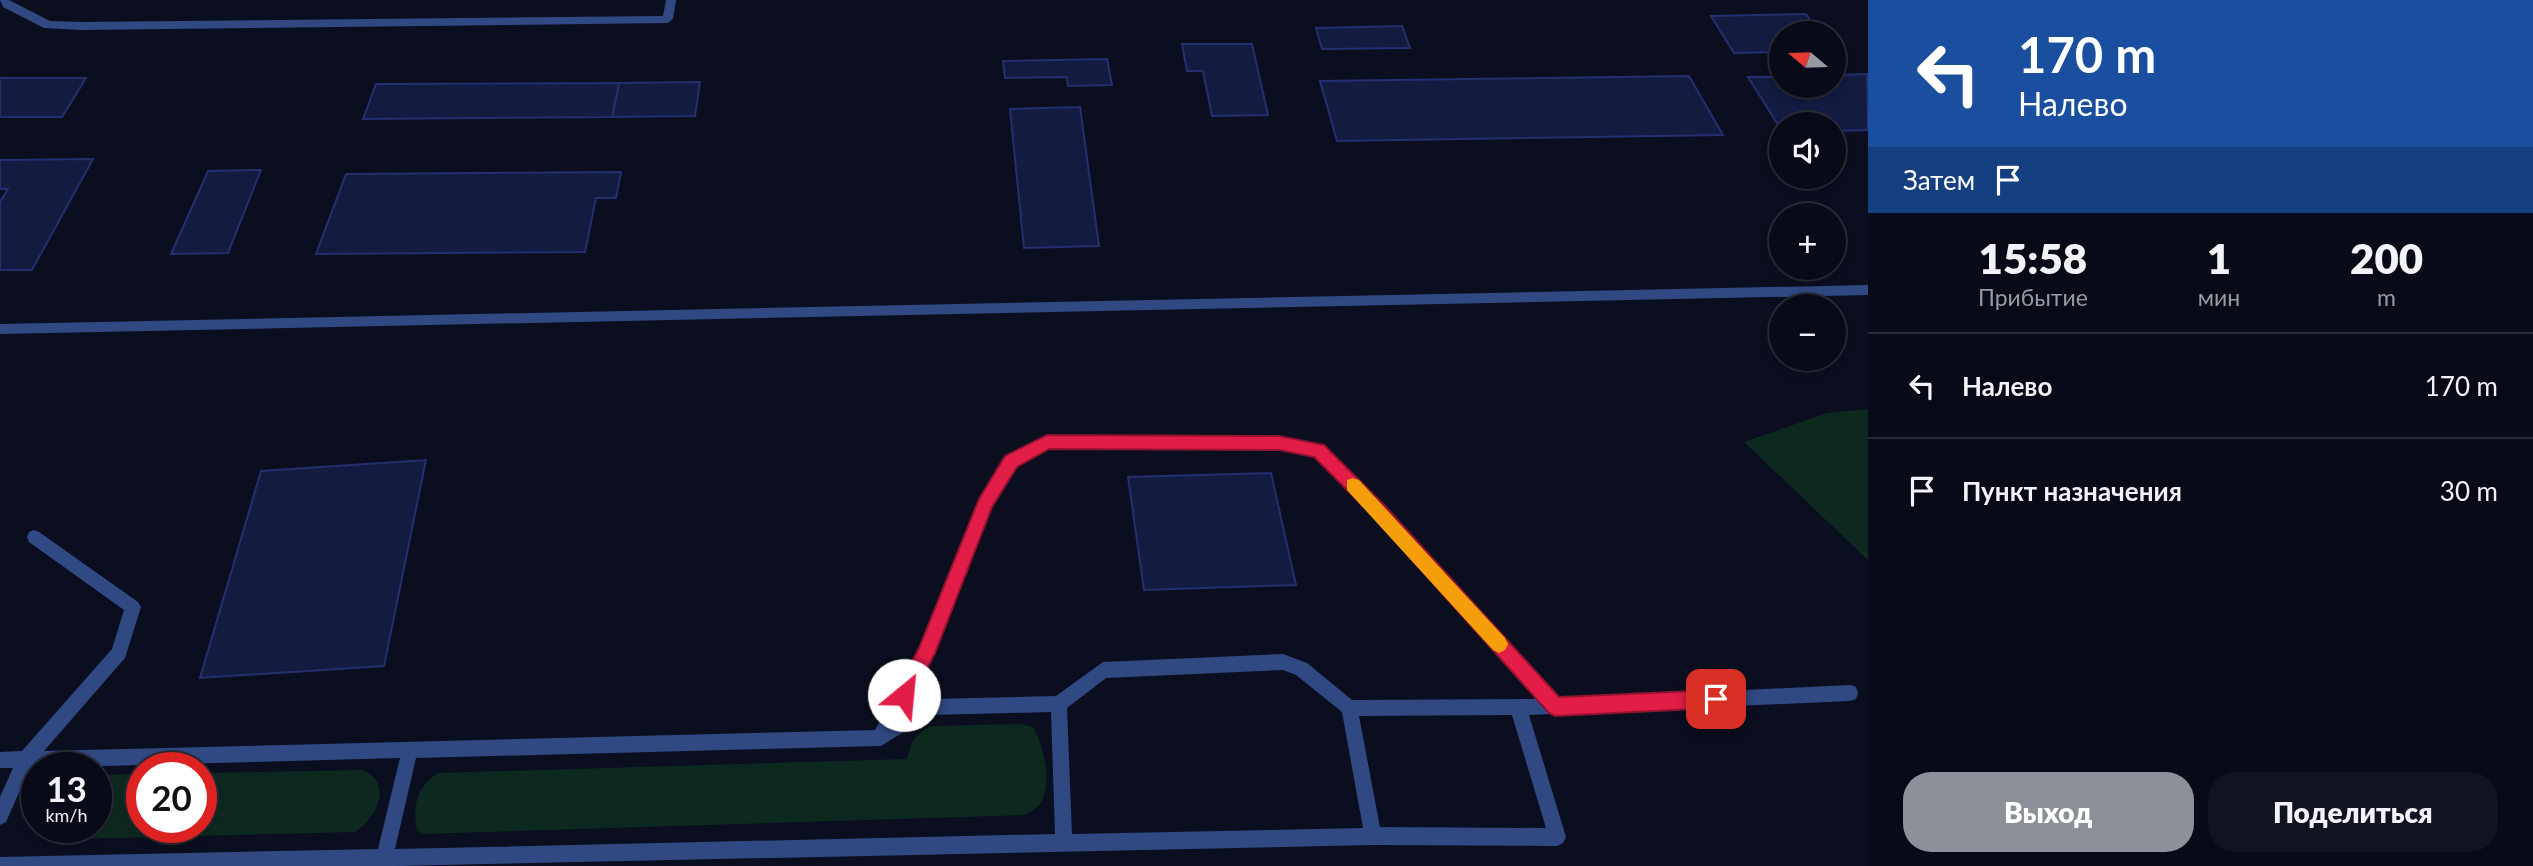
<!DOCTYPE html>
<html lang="ru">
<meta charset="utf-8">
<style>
body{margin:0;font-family:Lato,sans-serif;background:#111320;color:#f1f3f6;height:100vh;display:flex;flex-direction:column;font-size:26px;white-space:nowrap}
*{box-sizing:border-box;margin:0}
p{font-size:23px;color:#989aa1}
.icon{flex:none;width:38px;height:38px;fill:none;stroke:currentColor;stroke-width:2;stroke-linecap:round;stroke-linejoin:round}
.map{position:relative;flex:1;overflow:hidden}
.sheet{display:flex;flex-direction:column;background:#080a17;width:665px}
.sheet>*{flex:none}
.hud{background:#1a4fa0;color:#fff;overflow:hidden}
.needle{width:46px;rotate:289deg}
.buttons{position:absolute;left:1769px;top:21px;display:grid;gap:14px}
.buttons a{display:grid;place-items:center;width:77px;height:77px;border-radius:50%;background:#080a17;box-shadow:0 4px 10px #0003,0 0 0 2px #292b36;font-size:35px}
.speed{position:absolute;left:21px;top:752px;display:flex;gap:14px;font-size:35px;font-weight:700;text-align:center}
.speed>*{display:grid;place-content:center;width:91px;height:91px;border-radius:50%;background:#080a17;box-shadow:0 4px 10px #0003,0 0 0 2px #292b36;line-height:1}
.speed small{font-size:18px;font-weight:400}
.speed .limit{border:10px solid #d22;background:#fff;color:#111}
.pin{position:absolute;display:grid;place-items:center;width:60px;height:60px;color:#fff;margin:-30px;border-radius:14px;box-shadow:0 4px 10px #0006}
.me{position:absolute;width:77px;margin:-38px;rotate:28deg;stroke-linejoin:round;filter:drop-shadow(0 0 5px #0008)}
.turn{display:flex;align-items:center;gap:24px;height:147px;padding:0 35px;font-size:32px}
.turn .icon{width:91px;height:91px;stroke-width:2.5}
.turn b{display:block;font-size:49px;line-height:60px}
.then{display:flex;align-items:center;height:66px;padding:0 35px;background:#0003;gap:14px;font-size:26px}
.eta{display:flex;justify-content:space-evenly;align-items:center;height:119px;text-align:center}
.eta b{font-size:42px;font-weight:800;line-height:49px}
.cta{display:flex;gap:14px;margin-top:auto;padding:14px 35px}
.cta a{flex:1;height:80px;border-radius:28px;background:#8c9099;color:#fff;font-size:28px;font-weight:800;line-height:80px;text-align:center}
.cta a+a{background:#111320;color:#f1f3f6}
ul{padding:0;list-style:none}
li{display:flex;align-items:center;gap:21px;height:105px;padding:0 35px;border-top:2px solid #292b36}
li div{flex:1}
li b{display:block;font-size:26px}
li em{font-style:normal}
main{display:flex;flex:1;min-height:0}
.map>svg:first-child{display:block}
</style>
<main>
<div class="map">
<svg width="1868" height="866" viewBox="0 0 1868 866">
<rect width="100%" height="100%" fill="#0a0e1f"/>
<g fill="#0d291f">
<polygon points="1868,409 1868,560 1744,442 1827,413"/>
<path d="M 1020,724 L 1033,727 C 1044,746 1054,786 1039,805 C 1036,809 1029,812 1025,815 L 422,834 L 417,829 C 412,807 417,786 438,773 L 907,759 C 911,742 915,734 930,726 Z"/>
<path d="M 363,770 C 394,784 376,818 355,832 L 76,839 L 68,838 L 63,828 L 96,828 L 98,775 L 142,774 L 142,828 L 201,828 L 201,773 Z"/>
</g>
<g fill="#141b41" stroke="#242f70" stroke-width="2">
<polygon points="1806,14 1819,33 1782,33 1782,52 1734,53 1711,16"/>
<polygon points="1402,26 1410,48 1322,49 1316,28"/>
<polygon points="1182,44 1252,44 1268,115 1212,116 1203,71 1187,71"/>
<polygon points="1107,59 1112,85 1068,86 1067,77 1005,78 1003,61"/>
<polygon points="1867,74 1868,130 1834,131 1834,124 1782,124 1782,131 1748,77 1782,77 1782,86 1834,86 1834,75"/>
<polygon points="1689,76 1723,135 1337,141 1320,81"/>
<polygon points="0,78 86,78 62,117 0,117"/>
<polygon points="700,82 695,116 612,117 619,83"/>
<polygon points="619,83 612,117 363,119 376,84"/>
<polygon points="1080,107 1099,246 1024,248 1010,109"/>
<polygon points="93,159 32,270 0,270 0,202 8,189 0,189 0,160"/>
<polygon points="261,170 228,253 171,254 208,171"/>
<polygon points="621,172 616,198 596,198 585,252 316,254 346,174"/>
<polygon points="426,460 384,666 200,678 261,471"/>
<polygon points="1271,473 1296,585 1144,590 1128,477"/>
</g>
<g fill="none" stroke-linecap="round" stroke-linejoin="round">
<g fill="#304983" fill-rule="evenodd">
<polygon points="0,0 9,0 50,21 81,22 663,16 666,0 676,0 673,19 668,23 81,30 44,28 3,7"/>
<path d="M 1047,436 L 1279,437 L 1324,447 L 1384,506 L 1558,699 L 1850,685 L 1856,687 L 1858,693 L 1856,699 L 1850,701 L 1529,715 L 1566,837 L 1563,843 L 1557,846 L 1373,845 L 397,866 L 0,866 L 0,857 L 378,849 L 400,758 L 30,768 L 6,822 L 0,825 L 0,797 L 13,768 L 0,768 L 0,752 L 22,751 L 112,649 L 124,610 L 29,542 L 27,537 L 29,532 L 34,530 L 39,532 L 138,602 L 141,607 L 125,658 L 44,751 L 875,730 L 920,649 L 980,499 L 1006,457 ZM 1049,448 L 1279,449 L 1315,456 L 1374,516 L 1537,699 L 1352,700 L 1307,663 L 1283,654 L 1103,662 L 1056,696 L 929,699 L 901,716 L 932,658 L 991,507 L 1016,465 ZM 1283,670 L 1296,675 L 1342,712 L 1363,828 L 1072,834 L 1067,708 L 1106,678 ZM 1051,712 L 1055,834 L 395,849 L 416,758 L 881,746 L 931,715 ZM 1512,715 L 1546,828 L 1380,827 L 1359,716 Z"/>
</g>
<polygon fill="#304983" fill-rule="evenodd" points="1868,285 1868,295 0,334 0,324"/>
</g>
<polygon fill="#e11d48" stroke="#92132f" stroke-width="2" points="1047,435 1279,436 1324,445 1385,506 1559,697 1716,690 1723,693 1725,699 1723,706 1716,708 1555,716 1549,713 1373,516 1314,457 1279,450 1049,449 1017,467 992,507 935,653 910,702 904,704 897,702 894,695 919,648 979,499 1005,456"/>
<polygon fill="#f59e0b" points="1353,478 1359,480 1505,638 1508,644 1505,650 1499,653 1493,650 1347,490 1347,480"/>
</svg>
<div class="buttons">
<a><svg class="needle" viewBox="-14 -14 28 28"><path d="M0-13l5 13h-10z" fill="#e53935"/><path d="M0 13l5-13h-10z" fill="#989aa1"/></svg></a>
<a><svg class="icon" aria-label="sound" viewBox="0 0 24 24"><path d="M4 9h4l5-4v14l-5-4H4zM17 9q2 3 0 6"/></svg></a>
<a>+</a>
<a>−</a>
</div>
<div class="speed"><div>13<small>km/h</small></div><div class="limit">20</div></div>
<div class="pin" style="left:1716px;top:699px;background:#d93025"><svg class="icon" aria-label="arrive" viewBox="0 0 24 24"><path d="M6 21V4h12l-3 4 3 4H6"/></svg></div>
<svg class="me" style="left:904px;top:695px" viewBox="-20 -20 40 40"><circle r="19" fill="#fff"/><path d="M0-13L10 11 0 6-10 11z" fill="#e11d48"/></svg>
</div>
<section class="sheet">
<div class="hud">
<div class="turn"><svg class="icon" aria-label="left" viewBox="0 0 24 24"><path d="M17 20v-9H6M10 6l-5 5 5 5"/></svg><div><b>170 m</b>Налево</div></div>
<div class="then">Затем<svg class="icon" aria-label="arrive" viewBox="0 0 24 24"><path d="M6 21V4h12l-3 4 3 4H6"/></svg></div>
</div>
<div class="eta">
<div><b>15:58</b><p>Прибытие</p></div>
<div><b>1</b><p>мин</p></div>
<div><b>200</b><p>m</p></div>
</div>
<ul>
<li><svg class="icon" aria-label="left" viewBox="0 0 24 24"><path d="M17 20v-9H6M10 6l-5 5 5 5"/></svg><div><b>Налево</b></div><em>170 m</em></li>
<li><svg class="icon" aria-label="arrive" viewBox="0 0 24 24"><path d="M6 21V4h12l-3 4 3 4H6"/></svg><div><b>Пункт назначения</b></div><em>30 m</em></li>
</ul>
<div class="cta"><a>Выход</a><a>Поделиться</a></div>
</section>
</main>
